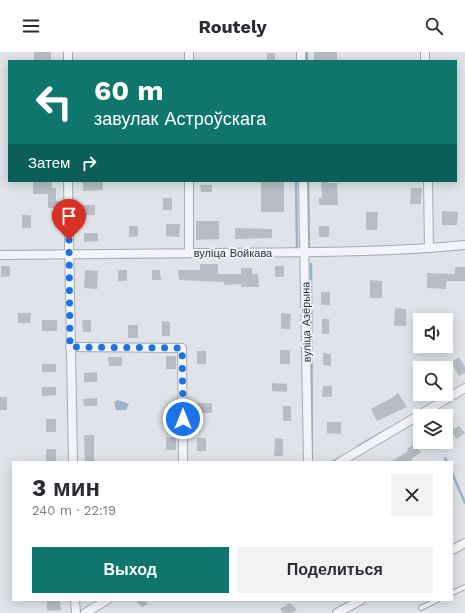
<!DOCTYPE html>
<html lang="ru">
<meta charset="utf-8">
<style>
body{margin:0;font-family:"Work Sans",sans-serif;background:#f2f2f3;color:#2b2b33;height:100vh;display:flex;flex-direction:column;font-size:15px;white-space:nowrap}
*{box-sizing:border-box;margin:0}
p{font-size:13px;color:#7c7c81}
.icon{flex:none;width:22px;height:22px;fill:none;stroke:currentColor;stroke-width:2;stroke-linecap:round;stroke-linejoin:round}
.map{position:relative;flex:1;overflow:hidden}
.drawer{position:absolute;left:12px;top:409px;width:441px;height:140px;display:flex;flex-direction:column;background:#fff;border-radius:0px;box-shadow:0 2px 10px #0003}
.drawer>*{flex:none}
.top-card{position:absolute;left:8px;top:8px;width:449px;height:122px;border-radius:0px;box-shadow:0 2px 10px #0003;background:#0f766e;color:#fff;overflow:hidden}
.fabs{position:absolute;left:413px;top:261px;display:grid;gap:8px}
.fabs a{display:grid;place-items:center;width:40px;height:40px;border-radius:0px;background:#fff;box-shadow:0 2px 10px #0003;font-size:20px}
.pin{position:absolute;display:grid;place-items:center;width:34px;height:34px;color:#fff;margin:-41px -17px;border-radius:50% 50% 50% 0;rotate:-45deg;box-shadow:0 0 4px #0007}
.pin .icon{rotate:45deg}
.me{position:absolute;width:44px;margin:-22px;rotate:0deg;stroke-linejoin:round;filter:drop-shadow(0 0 3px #0008)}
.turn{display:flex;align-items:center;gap:14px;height:84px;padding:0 20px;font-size:18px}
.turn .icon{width:52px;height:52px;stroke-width:2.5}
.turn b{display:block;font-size:28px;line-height:34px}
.then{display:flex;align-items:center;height:38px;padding:0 20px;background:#0003;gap:8px;font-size:15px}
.round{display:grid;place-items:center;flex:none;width:42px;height:42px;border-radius:0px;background:#f2f2f3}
.summary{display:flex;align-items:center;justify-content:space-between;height:68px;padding:0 20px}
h1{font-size:24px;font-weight:700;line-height:30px}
.cta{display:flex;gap:8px;margin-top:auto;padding:8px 20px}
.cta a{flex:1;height:46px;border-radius:0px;background:#0f766e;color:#fff;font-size:16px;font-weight:700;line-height:46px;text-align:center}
.cta a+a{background:#f2f2f3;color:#2b2b33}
header{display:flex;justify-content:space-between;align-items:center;height:52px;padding:0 20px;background:#fff;font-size:18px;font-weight:700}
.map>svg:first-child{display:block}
</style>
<header><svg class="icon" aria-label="menu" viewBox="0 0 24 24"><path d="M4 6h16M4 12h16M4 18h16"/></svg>Routely<svg class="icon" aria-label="search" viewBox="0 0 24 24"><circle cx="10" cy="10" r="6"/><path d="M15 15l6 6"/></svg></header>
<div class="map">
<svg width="465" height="561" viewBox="0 0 465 561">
<rect width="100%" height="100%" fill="#e0e4e8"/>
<polygon fill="#9eb2c6" points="118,348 129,352 126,358 116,358 114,350"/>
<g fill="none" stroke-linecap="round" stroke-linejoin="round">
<g stroke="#9eb2c6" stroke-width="2.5">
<polyline points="307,0 307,9"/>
<polyline points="296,129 297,194"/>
<polyline points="308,129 309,195"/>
<polyline points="311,212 312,406"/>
<polyline points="358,394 383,380"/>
<polyline points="445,406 447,410"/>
<polyline points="332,410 340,406"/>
<polyline points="452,421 465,451"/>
</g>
</g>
<g fill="#b8bdc5">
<rect x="34" y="0" width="17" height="9"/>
<polygon points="314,0 337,0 337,9 314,8"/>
<rect x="267" y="1" width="8" height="8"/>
<polygon points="33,129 52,129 52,136 56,136 56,149 59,149 59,156 48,156 48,142 33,142"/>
<polygon points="83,129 103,129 103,138 83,139"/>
<rect x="261" y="129" width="23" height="31"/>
<polygon points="321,129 328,129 328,131 337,131 338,153 319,153 319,146 322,146"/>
<polygon points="200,133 212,133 212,140 201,140"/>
<polygon points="411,136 422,136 421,152 410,152"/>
<rect x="163" y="146" width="9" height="12"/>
<polygon points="82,153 95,153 95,163 81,163"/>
<polygon points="442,159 458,160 457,173 442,173"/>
<polygon points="366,160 378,160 377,178 366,178"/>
<rect x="22" y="163" width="9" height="13"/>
<polygon points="196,169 219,169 219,187 196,188"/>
<polygon points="166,172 180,172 179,185 166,184"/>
<polygon points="129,174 138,174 138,184 129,185"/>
<rect x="319" y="174" width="10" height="11"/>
<polygon points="235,176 272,177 272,186 235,187"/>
<polygon points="84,181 98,181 98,189 84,190"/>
<polygon points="200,212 218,212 218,222 241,222 241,216 252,216 252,222 258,222 259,235 241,235 241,232 224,233 224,230 179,228 178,218 200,218"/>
<polygon points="1,214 10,214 10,224 1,225"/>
<rect x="275" y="214" width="9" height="11"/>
<polygon points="455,215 465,215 465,229 446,229 446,237 427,236 427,221 455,222"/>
<polygon points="85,218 98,219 97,237 84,236"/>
<rect x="118" y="218" width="9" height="11"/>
<polygon points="152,218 160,218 161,228 152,228"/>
<polygon points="370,228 382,229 382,246 370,246"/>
<rect x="321" y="240" width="9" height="13"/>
<polygon points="395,256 406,257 406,274 394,274"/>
<polygon points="18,261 31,261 30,271 18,271"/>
<polygon points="281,261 291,262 290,277 281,277"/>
<rect x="322" y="267" width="7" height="15"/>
<rect x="42" y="268" width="15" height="11"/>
<polygon points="82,268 91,268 91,280 83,280"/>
<polygon points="162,269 170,270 170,284 162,284"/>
<rect x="128" y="273" width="10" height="13"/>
<rect x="280" y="298" width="10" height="14"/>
<rect x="197" y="299" width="9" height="13"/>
<polygon points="323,301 331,302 331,314 323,313"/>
<rect x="166" y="304" width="10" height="13"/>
<polygon points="108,305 122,305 122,314 109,314"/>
<polygon points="459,305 465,315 465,321 459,324 451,310"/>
<rect x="42" y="312" width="14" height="8"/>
<polygon points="97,320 97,330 84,330 84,321"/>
<polygon points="272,331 287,332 287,340 272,339"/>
<polygon points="323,334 332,334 332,345 322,345"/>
<polygon points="42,335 56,335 56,343 42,344"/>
<polygon points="398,341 407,355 377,369 371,357 390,347"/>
<rect x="0" y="345" width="7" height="13"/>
<polygon points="97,346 97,354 84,354 83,347"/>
<rect x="197" y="351" width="15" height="10"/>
<rect x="283" y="354" width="8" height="15"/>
<rect x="166" y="357" width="10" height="13"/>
<rect x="46" y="367" width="10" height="13"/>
<polygon points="327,370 341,370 341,382 327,381"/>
<polygon points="459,374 465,381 457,387 450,379"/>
<polygon points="84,383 94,383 94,410 85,410"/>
<rect x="166" y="385" width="10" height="13"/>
<rect x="197" y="386" width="9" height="13"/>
<polygon points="275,386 283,387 283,404 274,404"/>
<polygon points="414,392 421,400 411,407 413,410 390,410 408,399 407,397"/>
<rect x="46" y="397" width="10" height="13"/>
<polygon points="135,548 144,548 148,552 142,555"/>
<polygon points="47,549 60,549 61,558 47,559"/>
<polygon points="290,551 297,558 292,561 283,561 280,557"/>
</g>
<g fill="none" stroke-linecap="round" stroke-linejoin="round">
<g stroke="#a6abb2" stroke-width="6">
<g id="service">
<polyline points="452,541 465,535"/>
<polyline points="421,556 437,548"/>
</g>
</g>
<g stroke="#a6abb2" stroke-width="10">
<g id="minor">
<polyline points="68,0 68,9"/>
<polyline points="301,0 301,9"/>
<polyline points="425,0 425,9"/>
<polyline points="189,9 189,0"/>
<polyline points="68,129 73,410"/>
<polyline points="303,129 308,410"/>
<polyline points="428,129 429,196"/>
<polyline points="189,201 189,129"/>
<path d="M 0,203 C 72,203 143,201 214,201 C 298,200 382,201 465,193"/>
<polyline points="70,295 182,296 183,410"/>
<polyline points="340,410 465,336"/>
<polyline points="452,498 465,491"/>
<polyline points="75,548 76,561"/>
<polyline points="85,561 107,548"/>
<polyline points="337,561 361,548"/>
</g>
</g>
<use href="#service" stroke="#f3f4f7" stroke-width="4"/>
<use href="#minor" stroke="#f3f4f7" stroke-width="8"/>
</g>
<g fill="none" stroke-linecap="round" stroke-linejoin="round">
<polyline stroke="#1a73e8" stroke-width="7" stroke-dasharray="0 12.6" points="69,188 70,295 182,296 183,367"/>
</g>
<g text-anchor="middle" stroke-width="4" stroke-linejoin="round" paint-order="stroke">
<g font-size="11" fill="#2a323f" stroke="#f0f2f6">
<text x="233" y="205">вуліца Войкава</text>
<text transform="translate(306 270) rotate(-91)" y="4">вуліца Азёрына</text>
</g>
</g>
</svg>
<div class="fabs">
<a><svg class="icon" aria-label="sound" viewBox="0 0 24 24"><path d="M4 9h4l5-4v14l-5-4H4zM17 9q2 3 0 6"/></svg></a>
<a><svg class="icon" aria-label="search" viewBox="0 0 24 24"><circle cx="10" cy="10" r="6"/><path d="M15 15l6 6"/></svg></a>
<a><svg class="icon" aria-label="layers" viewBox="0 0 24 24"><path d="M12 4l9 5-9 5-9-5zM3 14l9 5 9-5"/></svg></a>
</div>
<div class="pin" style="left:69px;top:188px;background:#d93025"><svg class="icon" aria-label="arrive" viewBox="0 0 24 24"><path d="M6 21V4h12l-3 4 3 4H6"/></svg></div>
<svg class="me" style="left:183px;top:367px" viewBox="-20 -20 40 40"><circle r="17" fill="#1a73e8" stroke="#fff" stroke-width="3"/><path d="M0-11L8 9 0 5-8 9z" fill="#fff"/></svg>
<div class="top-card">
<div class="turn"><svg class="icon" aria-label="left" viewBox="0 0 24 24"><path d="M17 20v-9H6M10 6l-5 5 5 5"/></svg><div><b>60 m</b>завулак Астроўскага</div></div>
<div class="then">Затем<svg class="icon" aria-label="right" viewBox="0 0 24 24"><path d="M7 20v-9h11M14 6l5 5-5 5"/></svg></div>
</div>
<section class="drawer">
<div class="summary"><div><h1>3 мин</h1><p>240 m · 22:19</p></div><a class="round"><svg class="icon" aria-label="close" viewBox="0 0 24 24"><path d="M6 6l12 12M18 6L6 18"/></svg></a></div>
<div class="cta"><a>Выход</a><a>Поделиться</a></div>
</section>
</div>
